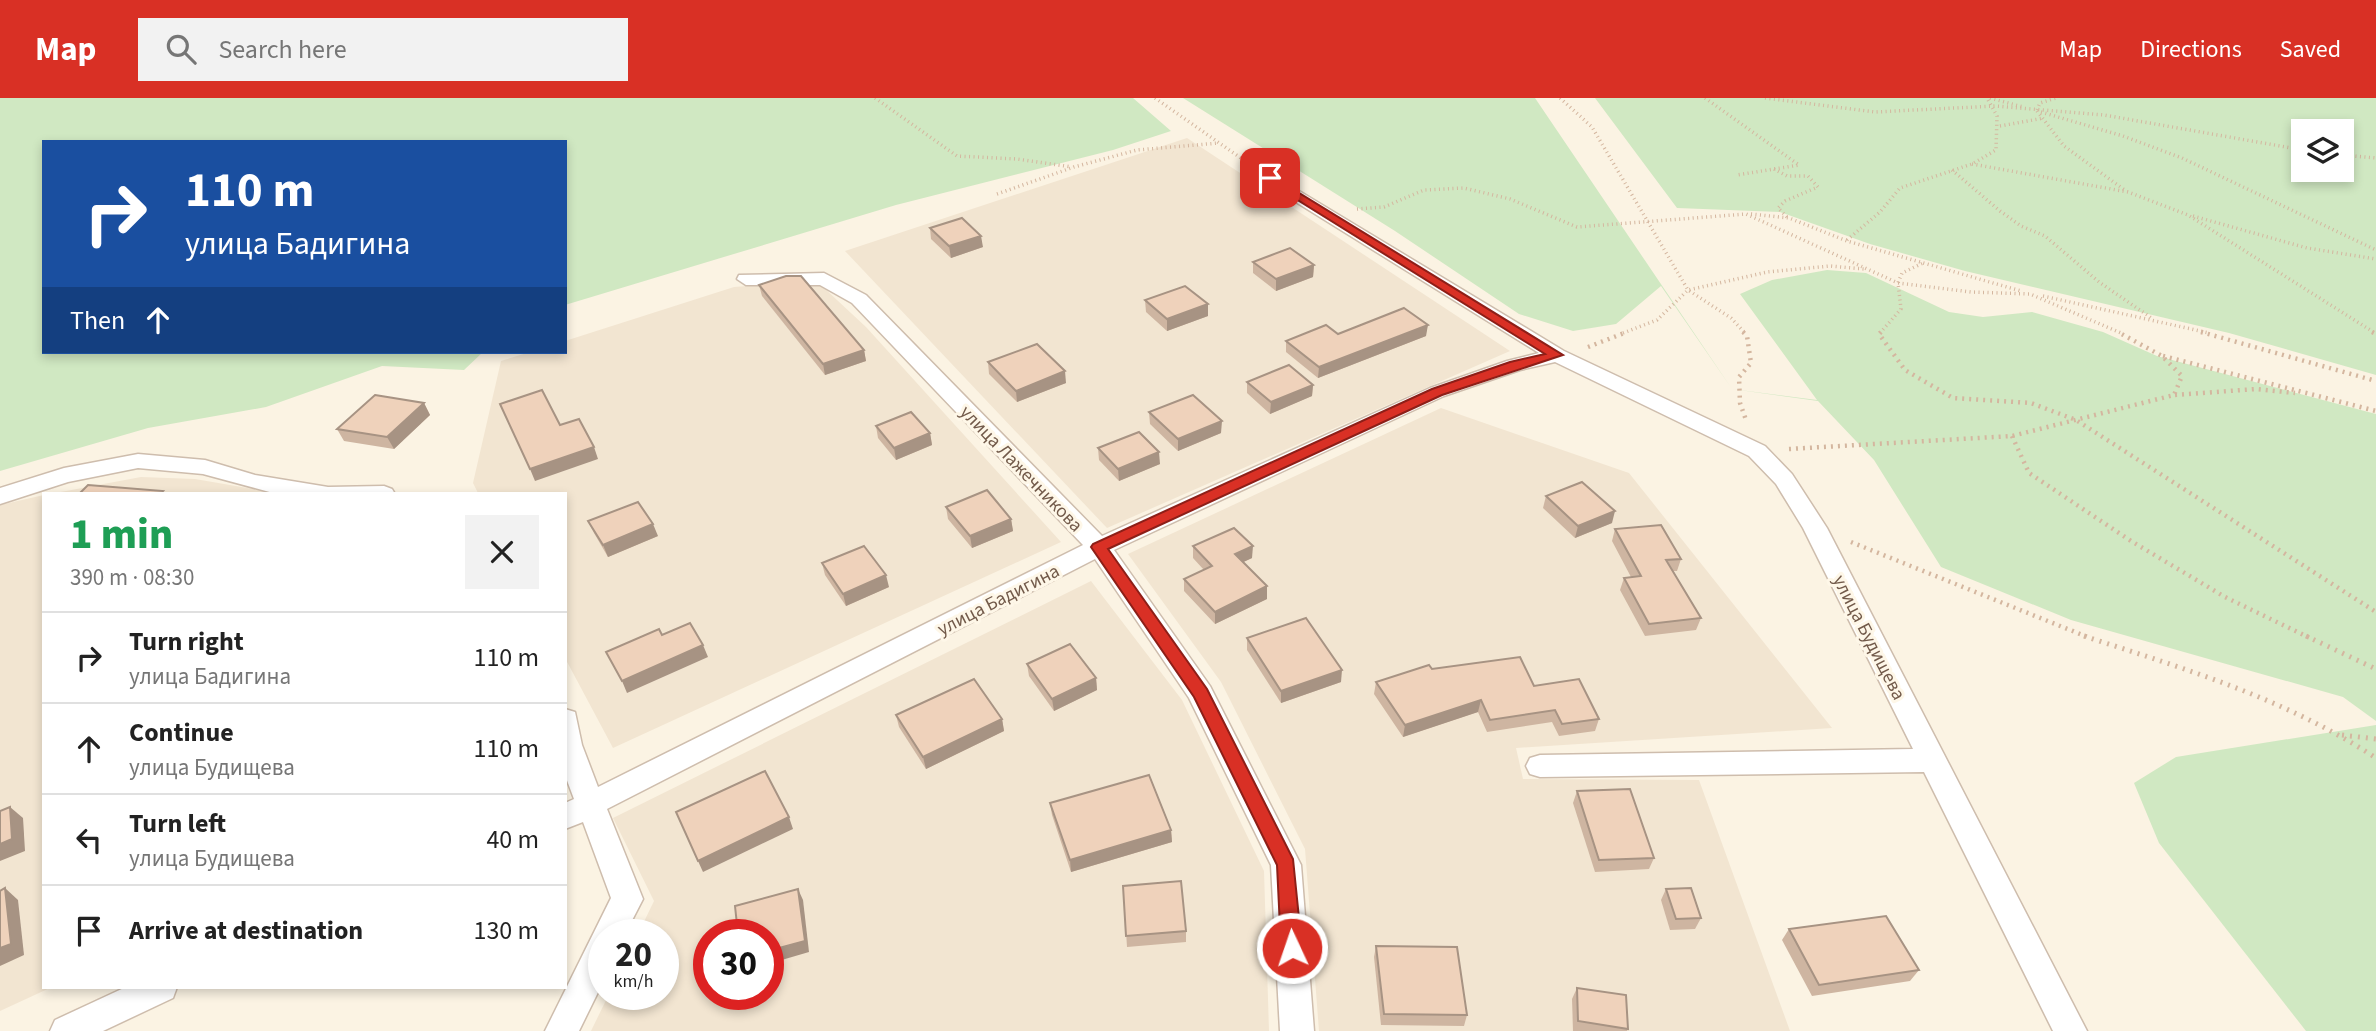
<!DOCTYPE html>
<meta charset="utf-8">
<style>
body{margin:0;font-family:"Source Sans 3",sans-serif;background:#f2f2f2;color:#222;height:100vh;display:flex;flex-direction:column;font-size:26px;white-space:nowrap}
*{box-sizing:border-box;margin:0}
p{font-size:23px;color:#767676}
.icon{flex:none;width:38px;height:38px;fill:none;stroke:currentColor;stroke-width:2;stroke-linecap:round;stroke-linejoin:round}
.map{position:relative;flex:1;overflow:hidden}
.drawer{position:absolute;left:42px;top:394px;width:525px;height:497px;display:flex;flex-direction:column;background:#fff;border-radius:0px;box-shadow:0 4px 10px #0003}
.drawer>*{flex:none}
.guide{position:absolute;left:42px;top:42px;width:525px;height:214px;border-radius:0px;box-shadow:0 4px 10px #0003;background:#1a4fa0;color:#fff;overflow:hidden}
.fabs{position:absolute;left:2291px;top:21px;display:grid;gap:14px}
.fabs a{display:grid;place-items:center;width:63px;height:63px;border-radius:0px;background:#fff;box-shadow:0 4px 10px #0003;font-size:35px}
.speed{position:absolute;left:588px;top:821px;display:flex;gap:14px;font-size:35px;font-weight:700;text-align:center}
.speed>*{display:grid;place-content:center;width:91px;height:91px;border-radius:50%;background:#fff;box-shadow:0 4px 10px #0003;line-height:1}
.speed small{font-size:18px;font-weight:400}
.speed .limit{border:10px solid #d22;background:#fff;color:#111}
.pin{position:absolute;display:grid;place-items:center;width:60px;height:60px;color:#fff;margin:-30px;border-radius:14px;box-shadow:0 4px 10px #0006}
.me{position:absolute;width:77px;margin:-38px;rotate:357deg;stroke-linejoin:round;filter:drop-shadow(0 0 5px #0008)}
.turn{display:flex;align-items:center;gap:24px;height:147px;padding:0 28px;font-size:32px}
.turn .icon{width:91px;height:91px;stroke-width:2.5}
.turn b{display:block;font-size:49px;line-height:60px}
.then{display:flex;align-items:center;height:66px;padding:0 28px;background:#0003;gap:14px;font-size:26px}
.round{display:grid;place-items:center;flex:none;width:74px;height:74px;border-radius:0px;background:#f2f2f2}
.summary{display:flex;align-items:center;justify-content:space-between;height:119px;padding:0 28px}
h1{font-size:42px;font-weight:800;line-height:52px;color:#1e9e55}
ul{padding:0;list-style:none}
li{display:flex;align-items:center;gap:21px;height:91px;padding:0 28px;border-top:2px solid #e0e0e0}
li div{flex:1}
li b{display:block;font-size:26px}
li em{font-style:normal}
header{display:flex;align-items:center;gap:42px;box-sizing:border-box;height:98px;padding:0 35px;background:#d93025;color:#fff}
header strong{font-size:33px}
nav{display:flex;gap:38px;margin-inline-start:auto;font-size:24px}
.search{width:490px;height:63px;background:#f2f2f2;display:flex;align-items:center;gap:18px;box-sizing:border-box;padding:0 24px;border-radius:0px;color:#767676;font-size:26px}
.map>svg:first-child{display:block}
</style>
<header>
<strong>Map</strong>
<div class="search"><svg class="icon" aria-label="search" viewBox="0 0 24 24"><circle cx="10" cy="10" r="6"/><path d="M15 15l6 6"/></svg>Search here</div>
<nav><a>Map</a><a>Directions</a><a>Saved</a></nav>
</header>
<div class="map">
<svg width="2376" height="933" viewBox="0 0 2376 933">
<rect width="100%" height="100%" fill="#fbf3e3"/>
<g fill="#f2e5d1" fill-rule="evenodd">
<polygon points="1187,40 1510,253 1107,430 845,153"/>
<polygon points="811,183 823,189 866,229 1061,444 613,650 565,560 565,396 478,395 473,385 501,263 530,254 565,254 565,243 734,189"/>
<polygon points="1441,310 1629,375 1832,630 1516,650 1523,681 1699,682 1790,933 1319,933 1305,751 1221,584 1128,456"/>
<polygon points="141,379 195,381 276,395 50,396"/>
<polygon points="44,397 44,889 52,889 0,913 0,407"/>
<path d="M 1091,483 L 1182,602 L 1264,773 L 1269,933 L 591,933 L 609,896 L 663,896 L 663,836 L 638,836 L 654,803 L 613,720 ZM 709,836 L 768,836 L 768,896 L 709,896 Z"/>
</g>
<g fill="#d0e8c2" fill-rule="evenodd">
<polygon points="0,0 1133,0 1171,33 1113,52 896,107 565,207 565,44 44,44 44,254 483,254 464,272 382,268 266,309 148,330 0,373"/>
<polygon points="1183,0 1535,0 1732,291 1817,302 1740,196 1772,182 1827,172 1866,175 1949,214 1983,219 2032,214 2103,234 2157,258 2376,316 2376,623 2343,599 2071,522 1941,469 1874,362 1818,303 1732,291 1661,188 1616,226 1573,233 1519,216 1395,133"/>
<path d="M 1595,0 L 2376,0 L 2376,277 L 2229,235 L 1965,173 L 1870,146 L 1780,114 L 1677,110 ZM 2342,33 L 2342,72 L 2303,72 L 2303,33 Z"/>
<polygon points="2376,627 2376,933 2306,933 2159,745 2134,685 2176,659"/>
</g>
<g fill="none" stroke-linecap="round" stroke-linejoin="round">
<g stroke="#cebdad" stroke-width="3">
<g id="minor">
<polygon points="1271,76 1564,253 1765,348 1792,376 1827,430 2087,933 2053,933 1924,674 1540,679 1530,676 1526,668 1530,660 1540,657 1913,651 1803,430 1776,386 1749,358 1555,264 1520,272 1444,298 1114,452 1210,588 1301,767 1314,933 1280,933 1271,767 1189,600 1095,461 607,711 643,801 625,836 604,836 604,882 579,933 545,933 611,800 583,724 565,731 565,705 574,701 565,677 565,611 575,614 582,647 598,689 1083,447 852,205 820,187 746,187 737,181 739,177 824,175 866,197 1102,438 1430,290 1507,263 1539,255 1265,85 1263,81"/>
<polygon points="138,356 205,362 255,377 328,389 384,388 392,391 395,396 277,396 203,376 138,370 68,384 0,406 0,390 64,370"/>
<polygon points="126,889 177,889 173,900 103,933 50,933 55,922"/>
</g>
</g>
<g stroke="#d4b69f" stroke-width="3.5" stroke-dasharray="1 3.5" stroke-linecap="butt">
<polyline points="875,0 957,58 1017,61 1072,69"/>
<polyline points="1155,0 1255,70"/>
<polyline points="1560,0 1592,29 1688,192 1731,220 1745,235"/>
<polyline points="1705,0 1799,67 1737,77"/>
<polyline points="1765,0 1875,14 1995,8 2104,17 2303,52"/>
<polyline points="1990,0 2023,9"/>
<polyline points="2037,12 2040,5 2056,0"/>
<polyline points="2037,13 2064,48 2126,93"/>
<polyline points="2041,14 2123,38 2182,60 2376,152"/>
<polyline points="2000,28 2044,20"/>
<polyline points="2342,57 2376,60"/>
<polyline points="1972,66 2128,94 2188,117 2375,235"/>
<polyline points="1774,71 1787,78 1808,78 1818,89 1785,103 1778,110 1788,120"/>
<polyline points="1952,72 2000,113 2021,128 2045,138 2099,184 2153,221"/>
<polyline points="997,96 1074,69 1137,52 1219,45"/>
<polyline points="1357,111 1384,109 1424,92 1464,90 1510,101 1577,129 1746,116 1898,185 1971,194 2030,196 2121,235"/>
<polyline points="1751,116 1789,120 1847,143 2021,193"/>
<polyline points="2193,118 2307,150 2376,161"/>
<polyline points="1847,142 1880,114 1900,90 1972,66 1996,52 1997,18 1987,0"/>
<polyline points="2043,198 2209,235"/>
<polyline points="1623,235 1657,222 1688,192 1767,174 1830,168 1864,171"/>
<polyline points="1880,235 1901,211 1898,185 1902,175 1923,165"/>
</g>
<g stroke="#d4b69f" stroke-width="4.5" stroke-dasharray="2 5" stroke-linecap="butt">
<polyline points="1743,234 1747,238 1751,265 1739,279 1740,305 1746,322"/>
<polyline points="1881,234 1879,236 1905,272 1953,300 2031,305 2076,322 2376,514"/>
<polyline points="2201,234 2376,283"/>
<polyline points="2372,234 2376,236"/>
<polyline points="1588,249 1627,234"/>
<polyline points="2163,258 2376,313"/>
<polyline points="2175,297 2256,291 2295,295"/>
<polyline points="2012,338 2029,375 2131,443 2225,499 2310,540"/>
<polyline points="1789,351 2012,338 2174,297 2182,278 2162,258 2118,234"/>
<polyline points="1851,444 2090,540"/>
</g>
<g stroke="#d4b69f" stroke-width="5" stroke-dasharray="2 6" stroke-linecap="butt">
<path d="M 2084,538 C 2188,572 2284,600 2376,660"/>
<polyline points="2306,538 2376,571"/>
<polyline points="2342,637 2376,641"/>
</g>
<use href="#minor" fill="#fff" fill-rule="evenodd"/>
</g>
<g fill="#ceb5a1">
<polygon points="930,130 983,149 951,160 931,141"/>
<polygon points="1253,164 1314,167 1313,179 1276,193 1253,175"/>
<polygon points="759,187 864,252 866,263 825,277 762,198"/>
<polygon points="1145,202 1208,218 1167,233 1146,214"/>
<polygon points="1338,236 1426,238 1318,280 1286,254 1286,243"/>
<polygon points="988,264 1066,285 1017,304 989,276"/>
<polygon points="1247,284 1313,287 1312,298 1270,316 1247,295"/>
<polygon points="424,305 430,317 394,351 344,343 337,331"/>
<polygon points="1149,314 1221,335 1178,353 1150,326"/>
<polygon points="876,328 930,335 932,347 896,362 878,340"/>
<polygon points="1098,350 1160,366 1119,383 1099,362"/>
<polygon points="1546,398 1612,425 1575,440 1543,410"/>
<polygon points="946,409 1011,421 1013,433 972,450 948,421"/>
<polygon points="588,423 658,438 608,459 594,435"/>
<polygon points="1615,431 1681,461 1677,473 1673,473 1701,520 1696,532 1645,538 1620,492 1624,480 1631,479 1612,443"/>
<polygon points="1193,448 1252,460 1243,464 1267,501 1215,526 1184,493 1184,481 1204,472 1193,460"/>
<polygon points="822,465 889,489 846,508 825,477"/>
<polygon points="1247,540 1341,584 1281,605 1247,552"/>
<polygon points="1027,566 1096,580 1097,592 1054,613 1029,578"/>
<polygon points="1432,571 1534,588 1599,621 1595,633 1559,638 1552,624 1487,634 1478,614 1403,639 1374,596 1376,584"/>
<polygon points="896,617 1002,621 1004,633 926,671 899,629"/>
<polygon points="1577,693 1654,760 1649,771 1595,774 1573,705"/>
<polygon points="1050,705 1171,732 1172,744 1071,774 1052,717"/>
<polygon points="1123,788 1186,833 1186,844 1127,849"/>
<polygon points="1666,791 1701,820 1695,831 1670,832 1661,802"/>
<polygon points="1789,831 1919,872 1910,883 1812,898 1782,842"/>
<polygon points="1376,848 1467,917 1464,928 1381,927 1374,859"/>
<polygon points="1577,890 1628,931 1627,933 1573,933 1572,901"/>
</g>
<g fill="#a79383">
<polygon points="981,138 983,149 951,160 949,148"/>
<polygon points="1314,167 1313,179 1276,193 1276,181"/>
<polygon points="1208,206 1208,218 1167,233 1167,221"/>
<polygon points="1428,227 1426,238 1318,280 1319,269"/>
<polygon points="864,252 866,263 825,277 823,266"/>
<polygon points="1065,273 1066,285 1017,304 1016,293"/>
<polygon points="1313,287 1312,298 1270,316 1271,304"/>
<polygon points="424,305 430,317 394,351 387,339"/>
<polygon points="1222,323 1221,335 1178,353 1178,341"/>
<polygon points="930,335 932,347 896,362 894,350"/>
<polygon points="594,349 598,361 535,383 530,371"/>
<polygon points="1159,354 1160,366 1119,383 1118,371"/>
<polygon points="1615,413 1612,425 1575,440 1578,428"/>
<polygon points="1011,421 1013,433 972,450 970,438"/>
<polygon points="653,426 658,438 608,459 603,447"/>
<polygon points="1253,448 1252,460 1235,468 1235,456"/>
<polygon points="886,477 889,489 846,508 843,496"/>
<polygon points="1267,488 1267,501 1215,526 1215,514"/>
<polygon points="703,547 708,559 627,595 622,583"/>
<polygon points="1342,572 1341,584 1281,605 1281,593"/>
<polygon points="1096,580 1097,592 1054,613 1052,601"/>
<polygon points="1481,602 1478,614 1403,639 1405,627"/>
<polygon points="1002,621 1004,633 926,671 923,659"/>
<polygon points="10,709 23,720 25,753 0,763 0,746"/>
<polygon points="789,719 793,731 703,774 698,763"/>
<polygon points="1171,732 1172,744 1071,774 1070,762"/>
<polygon points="5,790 18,802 24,857 0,868 0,850"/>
<polygon points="798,791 803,802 809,854 768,866 768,853"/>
</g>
<g fill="#efd2bb" stroke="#a79383" stroke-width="2">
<polygon points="962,120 981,138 949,148 930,130"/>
<polygon points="1290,150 1314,167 1276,181 1253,164"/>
<polygon points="786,178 801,178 864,252 823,266 759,187"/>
<polygon points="1185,188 1208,206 1167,221 1145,202"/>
<polygon points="1404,210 1428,227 1319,269 1286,243 1326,227 1338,236"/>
<polygon points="1037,246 1065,273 1016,293 988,264"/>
<polygon points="1289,267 1313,287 1271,304 1247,284"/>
<polygon points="542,292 560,327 579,321 594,349 530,371 500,306"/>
<polygon points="375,297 424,305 387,339 337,331"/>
<polygon points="1193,297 1222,323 1178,341 1149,314"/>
<polygon points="911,314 930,335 894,350 876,328"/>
<polygon points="1139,334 1159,354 1118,371 1098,350"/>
<polygon points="1582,384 1615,413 1578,428 1546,398"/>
<polygon points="88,387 163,393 160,396 79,396"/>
<polygon points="987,392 1011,421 970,438 946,409"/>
<polygon points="638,404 653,426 603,447 588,423"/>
<polygon points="1661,427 1681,461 1666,462 1701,520 1649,526 1624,480 1641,478 1615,431"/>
<polygon points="1234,430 1253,448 1235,456 1267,488 1215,514 1184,481 1212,468 1193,448"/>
<polygon points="864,448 886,477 843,496 822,465"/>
<polygon points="1306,520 1342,572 1281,593 1247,540"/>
<polygon points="690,525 703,547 622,583 606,554 659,531 662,537"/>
<polygon points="1070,546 1096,580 1052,601 1027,566"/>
<polygon points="1520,559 1534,588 1579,581 1599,621 1562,626 1555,612 1490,622 1481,602 1405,627 1376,584 1429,567 1432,571"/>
<polygon points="974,581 1002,621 923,659 896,617"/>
<polygon points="765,673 789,719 698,763 676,714"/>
<polygon points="1149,677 1171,732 1070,762 1050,705"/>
<polygon points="1630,691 1654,760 1599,762 1577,693"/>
<polygon points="10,709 12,741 0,746 0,713"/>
<polygon points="1181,783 1186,833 1126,838 1123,788"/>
<polygon points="5,790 11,846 0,850 0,793"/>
<polygon points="1691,790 1701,820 1676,821 1666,791"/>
<polygon points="798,791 805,843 768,853 768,836 738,836 735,808"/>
<polygon points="1886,818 1919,872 1819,887 1789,831"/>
<polygon points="1376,848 1457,849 1467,917 1384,916"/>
<polygon points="1577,890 1626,897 1628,931 1578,923"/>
</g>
<polygon fill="#d93025" stroke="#8d1f18" stroke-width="2" points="1270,77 1563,257 1442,297 1108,451 1207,591 1293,761 1302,850 1299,856 1292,859 1284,856 1281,850 1277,767 1194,599 1091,449 1093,446 1432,291 1510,264 1545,256 1267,83 1265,80"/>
<g text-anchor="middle" stroke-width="6" stroke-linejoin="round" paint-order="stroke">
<g font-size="19" fill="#725a4a" stroke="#fef7e8">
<text transform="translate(1022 370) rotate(46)" y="7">улица Лажечникова</text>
<text transform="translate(998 501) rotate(-27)" y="7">улица Бадигина</text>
<text transform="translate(1870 539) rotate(63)" y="7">улица Будищева</text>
</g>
</g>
</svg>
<div class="fabs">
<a><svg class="icon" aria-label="layers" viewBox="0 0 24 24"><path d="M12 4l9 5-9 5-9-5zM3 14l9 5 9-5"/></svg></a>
</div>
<div class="speed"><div>20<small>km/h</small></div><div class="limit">30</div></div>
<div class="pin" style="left:1270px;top:80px;background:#d93025"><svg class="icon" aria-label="arrive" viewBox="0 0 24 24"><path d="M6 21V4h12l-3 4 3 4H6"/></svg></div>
<svg class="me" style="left:1292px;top:850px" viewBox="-20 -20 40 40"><circle r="17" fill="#d93025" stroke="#fff" stroke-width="3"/><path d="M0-11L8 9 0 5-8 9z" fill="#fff"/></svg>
<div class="guide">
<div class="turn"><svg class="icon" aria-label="right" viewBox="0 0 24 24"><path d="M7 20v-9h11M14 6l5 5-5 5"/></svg><div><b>110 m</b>улица Бадигина</div></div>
<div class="then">Then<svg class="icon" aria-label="ahead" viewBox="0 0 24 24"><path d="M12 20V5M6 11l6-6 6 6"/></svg></div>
</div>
<section class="drawer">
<div class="summary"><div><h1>1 min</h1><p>390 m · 08:30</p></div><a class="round"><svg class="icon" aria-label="close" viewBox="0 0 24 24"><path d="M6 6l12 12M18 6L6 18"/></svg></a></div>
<ul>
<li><svg class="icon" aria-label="right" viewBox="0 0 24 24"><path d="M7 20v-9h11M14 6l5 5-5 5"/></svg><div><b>Turn right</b><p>улица Бадигина</p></div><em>110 m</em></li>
<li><svg class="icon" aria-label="ahead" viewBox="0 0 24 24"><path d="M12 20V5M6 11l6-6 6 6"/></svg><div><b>Continue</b><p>улица Будищева</p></div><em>110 m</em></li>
<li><svg class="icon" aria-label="left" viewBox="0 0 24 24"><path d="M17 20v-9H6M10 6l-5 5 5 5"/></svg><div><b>Turn left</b><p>улица Будищева</p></div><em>40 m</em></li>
<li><svg class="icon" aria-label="arrive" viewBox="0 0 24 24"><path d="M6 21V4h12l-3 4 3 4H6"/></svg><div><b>Arrive at destination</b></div><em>130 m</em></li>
</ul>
</section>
</div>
